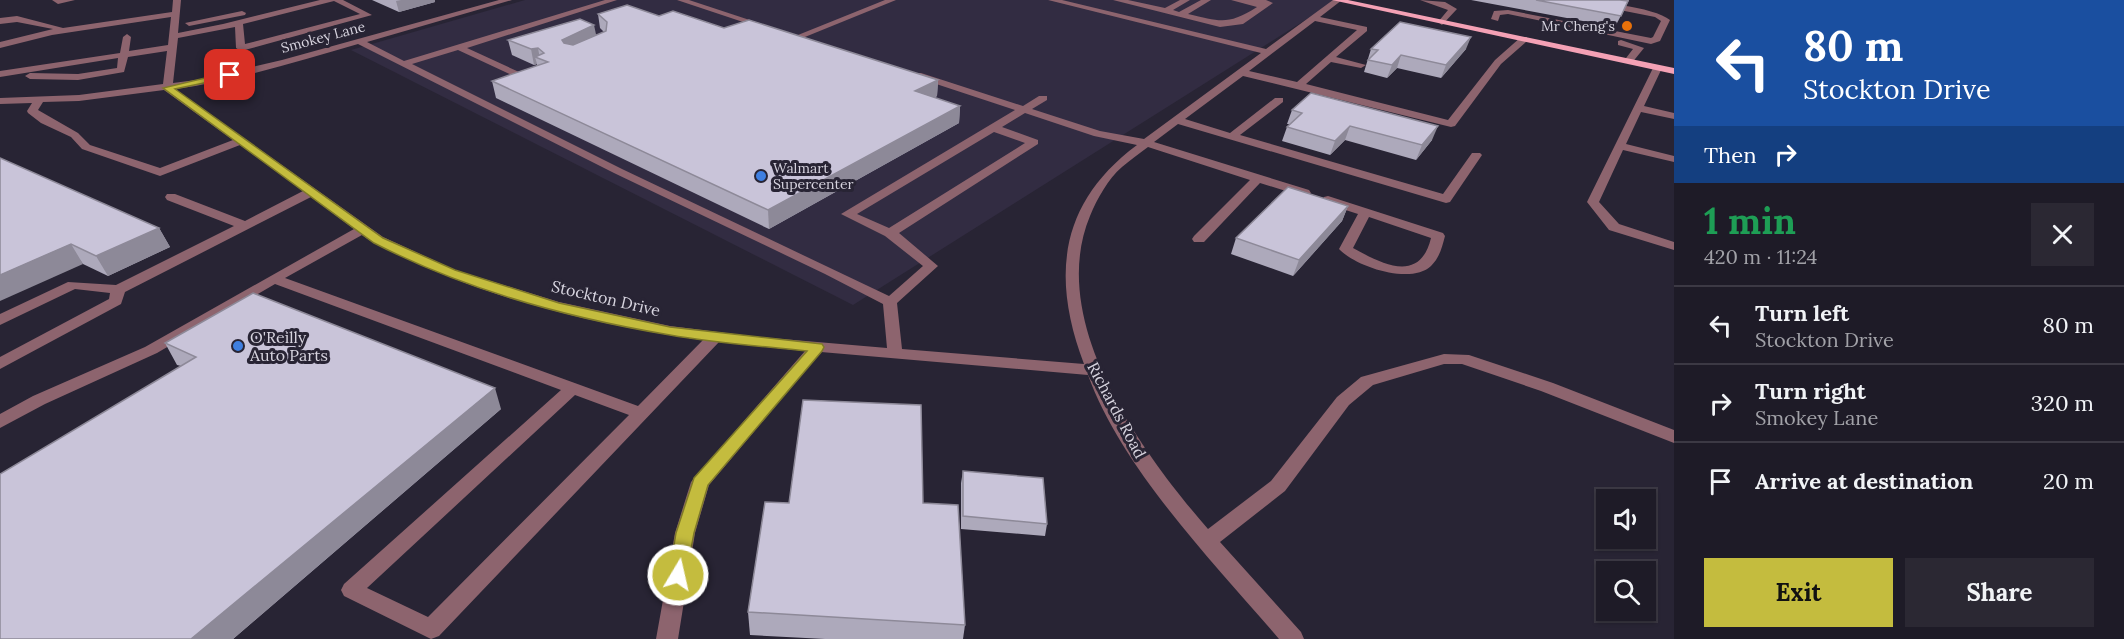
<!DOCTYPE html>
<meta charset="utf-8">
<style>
body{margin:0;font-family:Lora,serif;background:#2b2833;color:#f1f3f6;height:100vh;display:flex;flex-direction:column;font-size:22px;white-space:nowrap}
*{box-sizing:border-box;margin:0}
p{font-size:20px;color:#a1a1a7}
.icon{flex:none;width:33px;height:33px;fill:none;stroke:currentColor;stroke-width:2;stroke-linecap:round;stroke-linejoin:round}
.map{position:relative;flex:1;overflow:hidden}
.details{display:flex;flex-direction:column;background:#1e1b27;width:450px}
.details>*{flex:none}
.guide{background:#1a4fa0;color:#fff;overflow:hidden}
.tools{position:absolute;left:1596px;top:489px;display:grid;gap:12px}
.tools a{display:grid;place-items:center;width:60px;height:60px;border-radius:0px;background:#1e1b27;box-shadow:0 2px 4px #0004,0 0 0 2px #3c3944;font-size:30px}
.pin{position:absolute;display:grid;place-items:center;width:51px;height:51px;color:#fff;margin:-26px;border-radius:12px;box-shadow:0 3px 9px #0006}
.me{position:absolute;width:66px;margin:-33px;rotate:9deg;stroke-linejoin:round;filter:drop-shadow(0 0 4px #0008)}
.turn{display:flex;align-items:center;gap:21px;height:126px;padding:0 30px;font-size:27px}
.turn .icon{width:78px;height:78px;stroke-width:2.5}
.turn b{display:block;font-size:42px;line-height:51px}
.then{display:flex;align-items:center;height:57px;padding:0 30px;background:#0003;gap:12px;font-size:22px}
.round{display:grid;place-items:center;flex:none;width:63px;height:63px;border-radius:0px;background:#2b2833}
.summary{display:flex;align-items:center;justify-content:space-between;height:102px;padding:0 30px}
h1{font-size:36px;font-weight:700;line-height:45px;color:#1e9e55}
.action{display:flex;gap:12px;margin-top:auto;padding:12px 30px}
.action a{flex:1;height:69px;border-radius:0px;background:#c4bc3e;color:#111;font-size:24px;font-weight:700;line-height:69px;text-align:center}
.action a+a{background:#2b2833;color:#f1f3f6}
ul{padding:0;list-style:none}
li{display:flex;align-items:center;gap:18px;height:78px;padding:0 30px;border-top:2px solid #3c3944}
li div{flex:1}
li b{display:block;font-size:22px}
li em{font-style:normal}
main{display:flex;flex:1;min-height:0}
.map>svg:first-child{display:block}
</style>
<main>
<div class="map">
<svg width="1674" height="639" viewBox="0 0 1674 639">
<rect width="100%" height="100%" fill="#282434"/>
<polygon fill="#322c42" points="525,0 1337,0 853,305 351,50"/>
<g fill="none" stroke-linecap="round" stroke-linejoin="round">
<g fill="#8d646e" fill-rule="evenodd">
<polygon points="52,0 75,0 58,4"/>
<path d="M 173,0 L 181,0 L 178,33 L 223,24 L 320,0 L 343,0 L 372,15 L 241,51 L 236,48 L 235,27 L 178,38 L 173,83 L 196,80 L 282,60 L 499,0 L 512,0 L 367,42 L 404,61 L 605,0 L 617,0 L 467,48 L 519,72 L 533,67 L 538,70 L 522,77 L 516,77 L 458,50 L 412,64 L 622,169 L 889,296 L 923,266 L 885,236 L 841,214 L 1015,110 L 915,77 L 915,73 L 921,73 L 1023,106 L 1039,96 L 1047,96 L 1047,100 L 1032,109 L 1100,131 L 1144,139 L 1261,53 L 1048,0 L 1062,0 L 1266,49 L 1333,0 L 1342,0 L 1320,17 L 1367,27 L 1367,31 L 1336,57 L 1366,65 L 1361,68 L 1331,62 L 1306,84 L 1448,120 L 1495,60 L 1521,37 L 1527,37 L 1527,41 L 1501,64 L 1455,126 L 1451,127 L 1243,76 L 1185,119 L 1230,133 L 1275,98 L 1283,98 L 1283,102 L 1240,135 L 1443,194 L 1472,153 L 1480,153 L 1482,155 L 1450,202 L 1446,203 L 1178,124 L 1154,142 L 1309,190 L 1311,193 L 1305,197 L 1260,183 L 1204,242 L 1194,242 L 1192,239 L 1194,236 L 1250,180 L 1148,147 C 1139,154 1130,160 1122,167 C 1108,179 1097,199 1090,216 C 1046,322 1142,453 1208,529 L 1271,481 L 1337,397 L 1361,377 L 1444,354 L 1469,355 L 1553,383 L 1674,430 L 1674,443 L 1541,391 L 1462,364 L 1444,364 L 1373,385 L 1349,405 L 1285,491 L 1220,542 L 1301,632 L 1304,639 L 1279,639 C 1214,563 1122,469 1088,375 L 821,352 L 709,485 L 695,533 L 678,639 L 656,639 L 675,533 L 691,482 L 805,351 L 719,342 L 439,636 L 431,639 L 344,596 L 341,590 L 344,584 L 561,390 L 275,284 L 157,353 L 45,404 L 0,428 L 0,414 L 33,396 L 145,347 L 354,229 L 311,197 L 125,292 L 121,304 L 0,369 L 0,357 L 109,299 L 110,293 L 75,289 L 0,325 L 0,314 L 68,282 L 116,285 L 234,226 L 167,200 L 165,197 L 167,194 L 175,194 L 245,221 L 303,191 L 240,145 L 160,176 L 82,149 L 71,137 L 41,123 L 28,113 L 27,111 L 32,103 L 0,104 L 0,98 L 79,95 L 163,84 L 167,51 L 128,57 L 124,72 L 78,80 L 30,79 L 25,76 L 30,73 L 78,74 L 117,68 L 118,58 L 0,77 L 0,71 L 120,53 L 123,37 L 127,34 L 131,37 L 129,51 L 168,45 L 171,17 L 52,35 L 0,48 L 0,42 L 53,29 L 17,22 L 0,24 L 0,18 L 17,16 L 63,28 L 172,12 ZM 334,1 L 360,14 L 245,44 L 243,24 ZM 1315,21 L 1357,30 L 1297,82 L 1249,71 ZM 358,44 L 614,173 L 825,274 L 883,304 L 887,348 L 758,337 L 670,326 L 559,302 L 455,270 L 383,237 L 175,89 C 237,81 298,61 358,44 ZM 164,90 L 233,140 L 160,168 L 90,145 L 78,133 L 38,110 L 43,102 L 79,101 ZM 1025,113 L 1094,136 L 1137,145 C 1059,203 1051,277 1084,364 L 902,349 L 897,303 L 938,266 L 899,233 L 1038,144 L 1038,140 L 1002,127 ZM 994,132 L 1025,143 L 889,228 L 857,214 ZM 362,235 C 378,247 397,254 415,262 C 501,302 610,328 703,340 L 638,406 L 285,278 ZM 575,395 L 629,415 L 428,617 L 367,588 Z"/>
<polygon points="677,0 689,0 768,26 761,28"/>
<polygon points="885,0 896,0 800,39 793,37"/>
<path d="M 1113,0 L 1128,0 L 1165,8 L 1180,0 L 1190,0 L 1173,10 L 1179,12 L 1201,0 L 1211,0 L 1188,14 C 1220,21 1227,26 1257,7 L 1231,0 L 1266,0 L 1273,3 L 1243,24 L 1220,27 Z"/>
<polygon points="1420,0 1445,2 1457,9 1442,25 1438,22 1448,10"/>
<path d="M 1569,0 C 1590,0 1655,7 1670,20 L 1660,41 L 1651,44 L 1508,14 L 1500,15 L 1498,21 L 1491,19 L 1494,11 L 1508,10 L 1651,38 L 1653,37 L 1661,21 L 1655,17 Z"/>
<polygon points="242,11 246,13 245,15 189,26 185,23"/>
<polygon points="1621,40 1644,48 1631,64 1623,62 1633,49 1618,45 1618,41"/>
<polygon points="1654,66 1662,68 1644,106 1674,113 1674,119 1641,112 1626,144 1674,156 1674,162 1623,150 1599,202 1619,224 1674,242 1674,250 1609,230 1587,202"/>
<path d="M 1328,196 L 1443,233 L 1445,236 C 1442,247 1440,257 1431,266 C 1411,285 1356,267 1339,249 L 1358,214 L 1324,203 L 1322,200 L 1324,197 ZM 1369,217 L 1431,238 C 1420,284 1382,264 1353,248 Z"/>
</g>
<polygon fill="#f4a1b5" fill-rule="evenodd" points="1332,0 1348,0 1674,68 1674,74"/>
</g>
<g fill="#ada9bb">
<polygon points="372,0 435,0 435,2 399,12"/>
<polygon points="1471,0 1629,0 1615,27"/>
<polygon points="598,14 659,16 724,28 938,80 937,96 934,98 960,106 959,123 769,229 496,98 492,81 537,66 537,64 534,65 512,55 508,40 596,35 604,32 600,28"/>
<polygon points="1371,49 1466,49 1441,78 1397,68 1387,78 1364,72"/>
<polygon points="1292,110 1432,140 1416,160 1345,140 1330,155 1282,141 1287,127 1290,124 1287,124"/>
<polygon points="0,158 159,228 170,247 108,276 83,264"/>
<polygon points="1348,206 1342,221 1293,276 1231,254 1236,238"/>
<polygon points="165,343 501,409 233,639 0,639 181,366 177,365"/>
<polygon points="963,471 1047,524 1045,536 961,529 961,483"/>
<polygon points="789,503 923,503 965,625 963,639 825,639 750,635 748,612"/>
</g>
<g fill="#8d8998">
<polygon points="401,0 435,0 435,2 399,12 396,1"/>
<polygon points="594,25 597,39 565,55 562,40"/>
<polygon points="1471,37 1466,49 1441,78 1446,65"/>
<polygon points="538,48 540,59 535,57 537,64 534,65 531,49"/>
<polygon points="1401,55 1397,68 1387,78 1392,65"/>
<polygon points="938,80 937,96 914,108 915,91"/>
<polygon points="960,106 959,123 769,229 768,210"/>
<polygon points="1350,126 1345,140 1330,155 1335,141"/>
<polygon points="1438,126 1432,140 1416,160 1422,145"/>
<polygon points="1348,206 1342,221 1293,276 1299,260"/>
<polygon points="159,228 170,247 108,276 96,256"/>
<polygon points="71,244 83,264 0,301 0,275"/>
<polygon points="495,388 501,409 233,639 191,639"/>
</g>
<g fill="#c9c4d9" stroke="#8d8998" stroke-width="1.5">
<polygon points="1536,0 1620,0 1628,1 1621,16"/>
<polygon points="627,5 659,16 673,11 724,28 749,20 938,80 915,91 960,106 768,210 492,81 548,62 535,57 544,53 538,48 531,49 508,40 580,19 594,25 562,40 564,43 573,45 606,31 607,22 598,14"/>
<polygon points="1400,22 1471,37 1446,65 1401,55 1392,65 1368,60 1378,50 1371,49"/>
<polygon points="1311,93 1438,126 1422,145 1350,126 1335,141 1287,127 1302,113 1292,110"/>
<polygon points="0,158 159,228 96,256 71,244 0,275"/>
<polygon points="1288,187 1348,206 1299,260 1236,238"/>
<polygon points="253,293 495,388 191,639 0,639 0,474 196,357 165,343"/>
<polygon points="803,400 921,405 923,503 958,505 965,625 748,612 765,502 789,503"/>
<polygon points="963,471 1043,478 1047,524 963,516"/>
</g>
<path fill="#c4bc3e" stroke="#7f7a28" stroke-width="1.5" d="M 230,72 L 233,73 L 233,77 L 175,89 L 383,238 L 455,270 L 559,303 L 670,327 L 822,344 L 824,347 L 822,351 L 708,485 L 694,533 L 685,581 L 678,583 L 671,581 L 669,575 L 676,533 L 694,478 L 807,351 C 761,346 715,343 670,335 C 569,318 465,290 374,243 L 163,88 Z"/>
<circle fill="#e8710a" stroke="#282434" stroke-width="2" cx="1627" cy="26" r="6"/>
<g fill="#3f7fe0" stroke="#282434" stroke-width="2">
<circle cx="761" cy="176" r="6"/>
<circle cx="238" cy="346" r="6"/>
</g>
<g text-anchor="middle" stroke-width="6" stroke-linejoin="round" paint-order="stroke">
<g font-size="14" fill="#d7d4df" stroke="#282434" text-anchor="end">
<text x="1615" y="31">Mr Cheng's</text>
<text x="773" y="173" text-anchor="start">Walmart<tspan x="773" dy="16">Supercenter</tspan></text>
</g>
<g font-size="14" fill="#d7d4df" stroke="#282434">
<text transform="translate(323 37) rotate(-15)" y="5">Smokey Lane</text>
</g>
<g font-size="16" fill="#d7d4df" stroke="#282434">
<text transform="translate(606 298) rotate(13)" y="6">Stockton Drive</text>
<text transform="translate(1117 410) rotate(62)" y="6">Richards Road</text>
</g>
<g font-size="16" fill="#d7d4df" stroke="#282434" text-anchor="start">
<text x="250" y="343">O'Reilly<tspan x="250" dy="18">Auto Parts</tspan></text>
</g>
</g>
</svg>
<div class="tools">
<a><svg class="icon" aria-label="sound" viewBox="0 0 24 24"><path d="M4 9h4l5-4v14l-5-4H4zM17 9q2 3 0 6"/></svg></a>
<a><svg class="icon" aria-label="search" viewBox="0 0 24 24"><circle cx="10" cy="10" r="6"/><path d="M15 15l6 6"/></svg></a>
</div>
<div class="pin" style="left:230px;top:75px;background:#d93025"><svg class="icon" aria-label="arrive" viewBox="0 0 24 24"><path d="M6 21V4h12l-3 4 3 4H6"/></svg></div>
<svg class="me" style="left:678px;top:575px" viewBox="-20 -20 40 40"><circle r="17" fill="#c4bc3e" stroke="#fff" stroke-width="3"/><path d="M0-11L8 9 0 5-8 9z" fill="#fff"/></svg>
</div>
<section class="details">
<div class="guide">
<div class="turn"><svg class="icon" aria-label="left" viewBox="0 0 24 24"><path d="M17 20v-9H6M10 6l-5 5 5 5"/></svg><div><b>80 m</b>Stockton Drive</div></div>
<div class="then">Then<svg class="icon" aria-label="right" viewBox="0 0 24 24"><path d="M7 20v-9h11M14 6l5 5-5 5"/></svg></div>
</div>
<div class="summary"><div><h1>1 min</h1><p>420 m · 11:24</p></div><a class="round"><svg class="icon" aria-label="close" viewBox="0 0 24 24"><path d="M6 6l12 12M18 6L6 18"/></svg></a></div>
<ul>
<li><svg class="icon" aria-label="left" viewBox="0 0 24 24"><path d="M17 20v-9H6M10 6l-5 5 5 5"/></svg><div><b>Turn left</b><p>Stockton Drive</p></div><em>80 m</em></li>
<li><svg class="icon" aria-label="right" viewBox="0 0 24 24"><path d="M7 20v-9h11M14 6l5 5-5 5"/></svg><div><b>Turn right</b><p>Smokey Lane</p></div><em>320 m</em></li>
<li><svg class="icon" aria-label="arrive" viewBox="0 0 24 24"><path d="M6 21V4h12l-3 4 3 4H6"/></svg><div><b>Arrive at destination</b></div><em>20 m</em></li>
</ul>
<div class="action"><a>Exit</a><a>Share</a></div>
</section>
</main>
